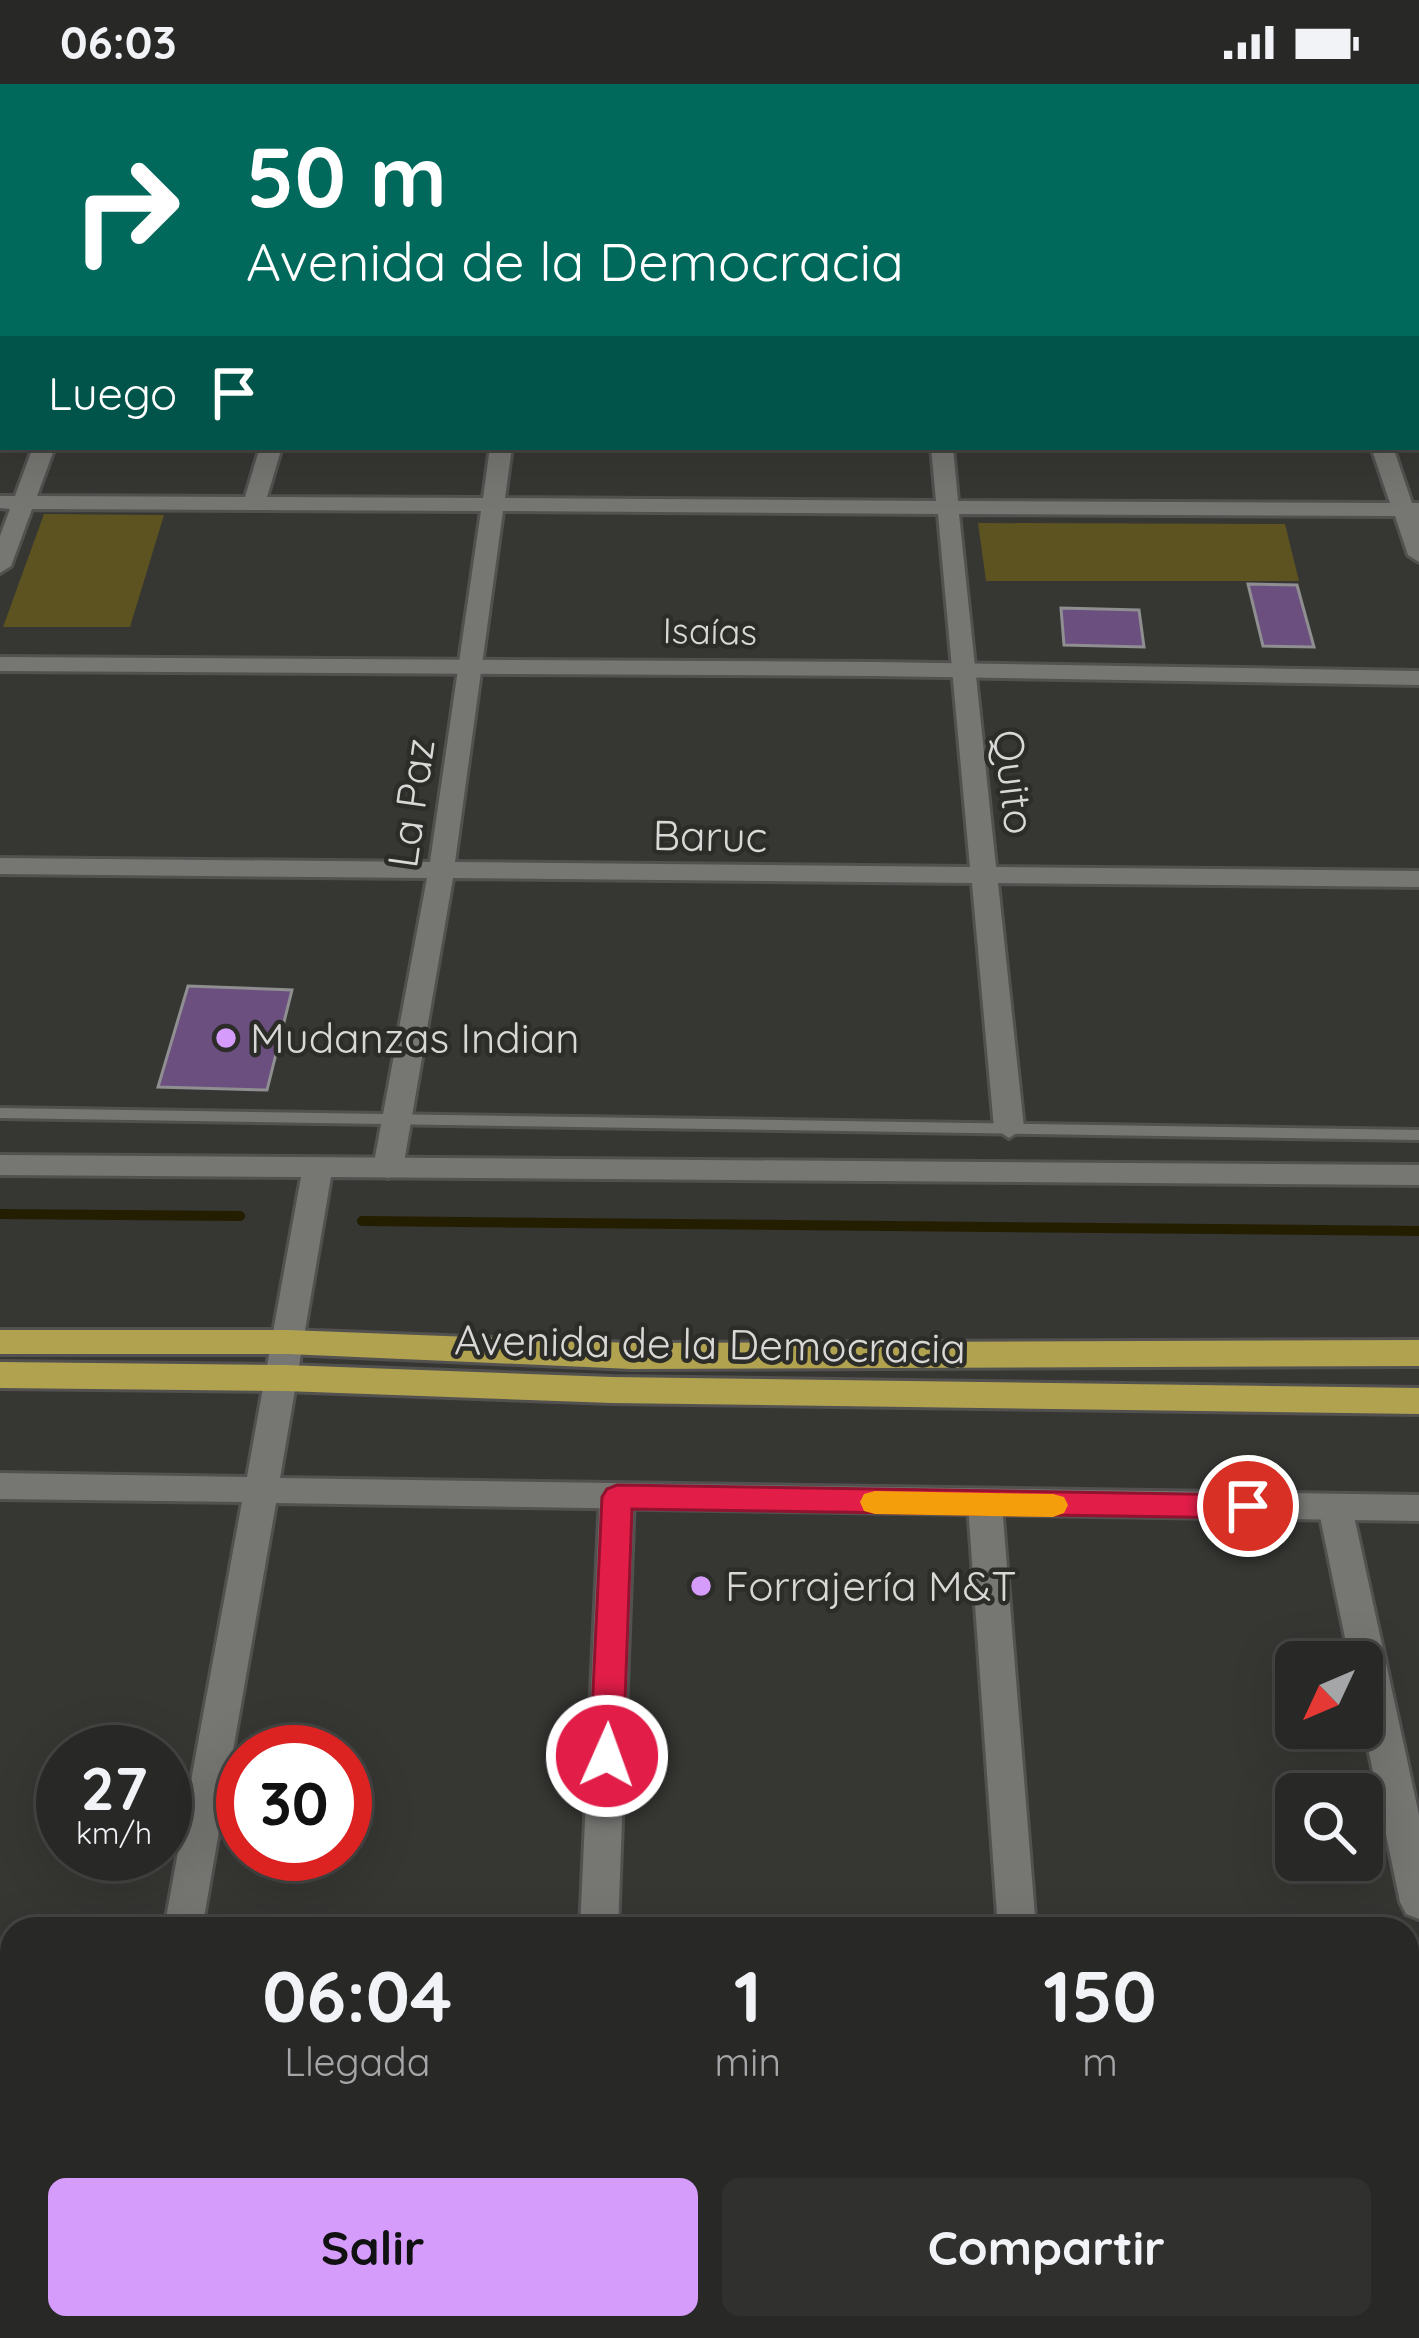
<!DOCTYPE html>
<html lang="es">
<meta charset="utf-8">
<style>
body{margin:0;font-family:Quicksand,sans-serif;background:#30302e;color:#f1f3f6;height:100vh;display:flex;flex-direction:column;font-size:45px;white-space:nowrap}
*{box-sizing:border-box;margin:0}
p{font-size:39px;color:#a5a6a7}
.icon{flex:none;width:66px;height:66px;fill:none;stroke:currentColor;stroke-width:2;stroke-linecap:round;stroke-linejoin:round}
.map{position:relative;flex:1;overflow:hidden}
.sheet{position:absolute;left:0px;top:1833px;width:1419px;height:423px;display:flex;flex-direction:column;background:#282826;border-radius:36px 36px 0 0;box-shadow:0 12px 48px #0002,0 0 0 3px #444443}
.sheet>*{flex:none}
.banner{position:absolute;left:0px;top:0px;width:1419px;height:366px;box-shadow:0 12px 48px #0002,0 0 0 3px #444443;background:#00695c;color:#fff;overflow:hidden}
.needle{width:78px;rotate:226deg}
.controls{position:absolute;left:1275px;top:1557px;display:grid;gap:24px}
.controls a{display:grid;place-items:center;width:108px;height:108px;border-radius:18px;background:#282826;box-shadow:0 12px 48px #0002,0 0 0 3px #444443;font-size:60px}
.speed{position:absolute;left:36px;top:1641px;display:flex;gap:24px;font-size:60px;font-weight:700;text-align:center}
.speed>*{display:grid;place-content:center;width:156px;height:156px;border-radius:50%;background:#282826;box-shadow:0 12px 48px #0002,0 0 0 3px #444443;line-height:1}
.speed small{font-size:30px;font-weight:400}
.speed .limit{border:18px solid #d22;background:#fff;color:#111}
.pin{position:absolute;display:grid;place-items:center;width:102px;height:102px;color:#fff;margin:-51px;border:6px solid #fff;border-radius:50%;box-shadow:0 3px 12px #0007}
.me{position:absolute;width:132px;margin:-66px;rotate:2deg;stroke-linejoin:round;filter:drop-shadow(0 0 9px #0008)}
.turn{display:flex;align-items:center;gap:42px;height:252px;padding:0 48px;font-size:54px}
.turn .icon{width:156px;height:156px;stroke-width:2.5}
.turn b{display:block;font-size:84px;line-height:102px}
.then{display:flex;align-items:center;height:114px;padding:0 48px;background:#0003;gap:24px;font-size:45px}
.eta{display:flex;justify-content:space-evenly;align-items:center;height:204px;text-align:center}
.eta b{font-size:72px;font-weight:700;line-height:84px}
.action{display:flex;gap:24px;margin-top:auto;padding:24px 48px}
.action a{flex:1;height:138px;border-radius:18px;background:#d59cfb;color:#111;font-size:48px;font-weight:700;line-height:138px;text-align:center}
.action a+a{background:#30302e;color:#f1f3f6}
.status{display:flex;justify-content:space-between;align-items:center;height:84px;padding:0 60px;background:#282826;direction:ltr}
.status svg{height:33px;fill:currentColor}
.map>svg:first-child{display:block}
</style>
<div class="status"><b>06:03</b><svg viewBox="0 0 49 12"><path d="M0 12V9h3v3zM5 12V6h3v6zM10 12V3h3v9zM15 12V0h3v12zM26 1h20v11H26zM47 4h2v5h-2z"/></svg></div>
<div class="map">
<svg width="1419" height="2254" viewBox="0 0 1419 2254">
<rect width="100%" height="100%" fill="#363633"/>
<g fill="#5d5320">
<polygon points="44,430 164,431 130,543 3,543"/>
<polygon points="978,439 1285,440 1299,497 986,497"/>
</g>
<polygon fill="#241e00" points="853,0 1398,0 1399,3 853,3"/>
<g fill="none" stroke-linecap="round" stroke-linejoin="round">
<g stroke="#241e00" stroke-width="10">
<polyline points="0,1130 240,1132"/>
<polyline points="362,1137 1419,1147"/>
</g>
</g>
<g fill="#6b4f7e" stroke="#8f8e90" stroke-width="3">
<polygon points="1248,500 1297,501 1314,563 1263,562"/>
<polygon points="1061,524 1139,526 1144,563 1064,561"/>
<polygon points="188,902 292,906 267,1006 158,1003"/>
</g>
<g fill="none" stroke-linecap="round" stroke-linejoin="round">
<g stroke="#525150" stroke-width="6">
<polygon id="service" points="0,1024 1419,1046 1419,1056 0,1034"/>
</g>
<g stroke="#525150" stroke-width="6">
<g id="minor">
<rect x="0" y="29" width="3" height="10"/>
<rect x="1416" y="78" width="3" height="10"/>
<rect x="0" y="101" width="3" height="10"/>
<rect x="1416" y="155" width="3" height="12"/>
<rect x="0" y="163" width="3" height="12"/>
<rect x="0" y="234" width="3" height="12"/>
<rect x="0" y="269" width="3" height="12"/>
<rect x="1416" y="280" width="3" height="12"/>
<rect x="0" y="339" width="3" height="12"/>
<path d="M 33,363 L 55,363 L 37,412 L 245,413 L 260,363 L 282,363 L 267,413 L 483,414 L 490,363 L 512,363 L 505,414 L 936,417 L 931,363 L 953,363 L 958,417 L 1390,419 L 1371,363 L 1393,363 L 1412,419 L 1419,419 L 1419,478 L 1408,471 L 1395,432 L 959,430 L 996,783 L 1419,787 L 1419,803 L 998,799 L 1024,1044 L 1009,1054 L 994,1044 L 972,799 L 453,794 L 403,1084 L 388,1094 L 378,1091 L 373,1084 L 427,794 L 0,790 L 0,774 L 430,778 L 481,427 L 32,425 L 11,482 L 0,489 L 0,452 L 10,425 L 0,424 L 0,412 L 15,412 ZM 503,427 L 938,430 L 970,783 L 455,778 Z"/>
<polygon points="617,1400 629,1404 634,1413 618,1845 580,1845 600,1413 605,1404"/>
<polygon points="985,1408 997,1412 1002,1421 1036,1845 998,1845 968,1421 973,1412"/>
<polygon points="1335,1410 1347,1414 1352,1423 1419,1731 1419,1835 1406,1830 1400,1818 1362,1635 1362,1578 1350,1578 1318,1423 1323,1414"/>
<rect x="0" y="2069" width="12" height="38"/>
<rect x="1407" y="2086" width="12" height="40"/>
<polygon points="1027,2244 1071,2244 1072,2254 1028,2254"/>
</g>
</g>
<g stroke="#525150" stroke-width="6">
<g id="tertiary">
<polygon points="0,573 875,578 1419,587 1419,601 875,592 0,587"/>
<polygon points="0,1071 1419,1081 1419,1101 331,1093 280,1394 1419,1411 1419,1437 276,1419 202,1845 164,1845 242,1418 0,1415 0,1389 247,1393 301,1093 0,1091"/>
<polygon points="89,2244 133,2244 131,2254 87,2254"/>
</g>
</g>
<g stroke="#525150" stroke-width="6">
<g id="trunk">
<polygon points="0,1246 288,1246 631,1259 1419,1256 1419,1282 631,1285 288,1270 0,1270"/>
<polygon points="0,1278 285,1281 612,1293 1419,1304 1419,1330 612,1319 285,1307 0,1304"/>
</g>
</g>
<use href="#service" fill="#767673" fill-rule="evenodd"/>
<use href="#minor" fill="#767673" fill-rule="evenodd"/>
<use href="#tertiary" fill="#767673" fill-rule="evenodd"/>
<use href="#trunk" fill="#b1a250" fill-rule="evenodd"/>
</g>
<polygon fill="#e11d48" stroke="#92132f" stroke-width="3" points="617,1401 1248,1411 1258,1414 1263,1422 1258,1430 1248,1434 632,1425 623,1672 618,1682 607,1686 595,1682 590,1672 602,1413 607,1405"/>
<polygon fill="#f59e0b" points="875,1407 1053,1410 1064,1413 1068,1421 1064,1429 1053,1433 875,1430 864,1427 860,1418 864,1410"/>
<g fill="#d59cfb" stroke="#2c2c29" stroke-width="4.5">
<circle cx="226" cy="954" r="12"/>
<circle cx="701" cy="1502" r="12"/>
</g>
<g text-anchor="middle" stroke-width="9" stroke-linejoin="round" paint-order="stroke">
<g font-size="36" fill="#d9d8d7" stroke="#2c2c29">
<text transform="translate(710 547) rotate(1)" y="13">Isaías</text>
</g>
<g font-size="42" fill="#d9d8d7" stroke="#2c2c29">
<text transform="translate(1014 698) rotate(83)" y="15">Quito</text>
<text transform="translate(411 719) rotate(-82)" y="15">La Paz</text>
<text transform="translate(710 752) rotate(1)" y="15">Baruc</text>
<text transform="translate(710 1260) rotate(1)" y="15">Avenida de la Democracia</text>
</g>
<g font-size="42" fill="#d9d8d7" stroke="#2c2c29" text-anchor="start">
<text x="250" y="969">Mudanzas Indian</text>
<text x="725" y="1517">Forrajería M&amp;T</text>
</g>
</g>
</svg>
<div class="controls">
<a><svg class="needle" viewBox="-14 -14 28 28"><path d="M0-13l5 13h-10z" fill="#e53935"/><path d="M0 13l5-13h-10z" fill="#a5a6a7"/></svg></a>
<a><svg class="icon" aria-label="search" viewBox="0 0 24 24"><circle cx="10" cy="10" r="6"/><path d="M15 15l6 6"/></svg></a>
</div>
<div class="speed"><div>27<small>km/h</small></div><div class="limit">30</div></div>
<div class="pin" style="left:1248px;top:1422px;background:#d93025"><svg class="icon" aria-label="arrive" viewBox="0 0 24 24"><path d="M6 21V4h12l-3 4 3 4H6"/></svg></div>
<svg class="me" style="left:607px;top:1672px" viewBox="-20 -20 40 40"><circle r="17" fill="#e11d48" stroke="#fff" stroke-width="3"/><path d="M0-11L8 9 0 5-8 9z" fill="#fff"/></svg>
<div class="banner">
<div class="turn"><svg class="icon" aria-label="right" viewBox="0 0 24 24"><path d="M7 20v-9h11M14 6l5 5-5 5"/></svg><div><b>50 m</b>Avenida de la Democracia</div></div>
<div class="then">Luego<svg class="icon" aria-label="arrive" viewBox="0 0 24 24"><path d="M6 21V4h12l-3 4 3 4H6"/></svg></div>
</div>
<section class="sheet">
<div class="eta">
<div><b>06:04</b><p>Llegada</p></div>
<div><b>1</b><p>min</p></div>
<div><b>150</b><p>m</p></div>
</div>
<div class="action"><a>Salir</a><a>Compartir</a></div>
</section>
</div>
